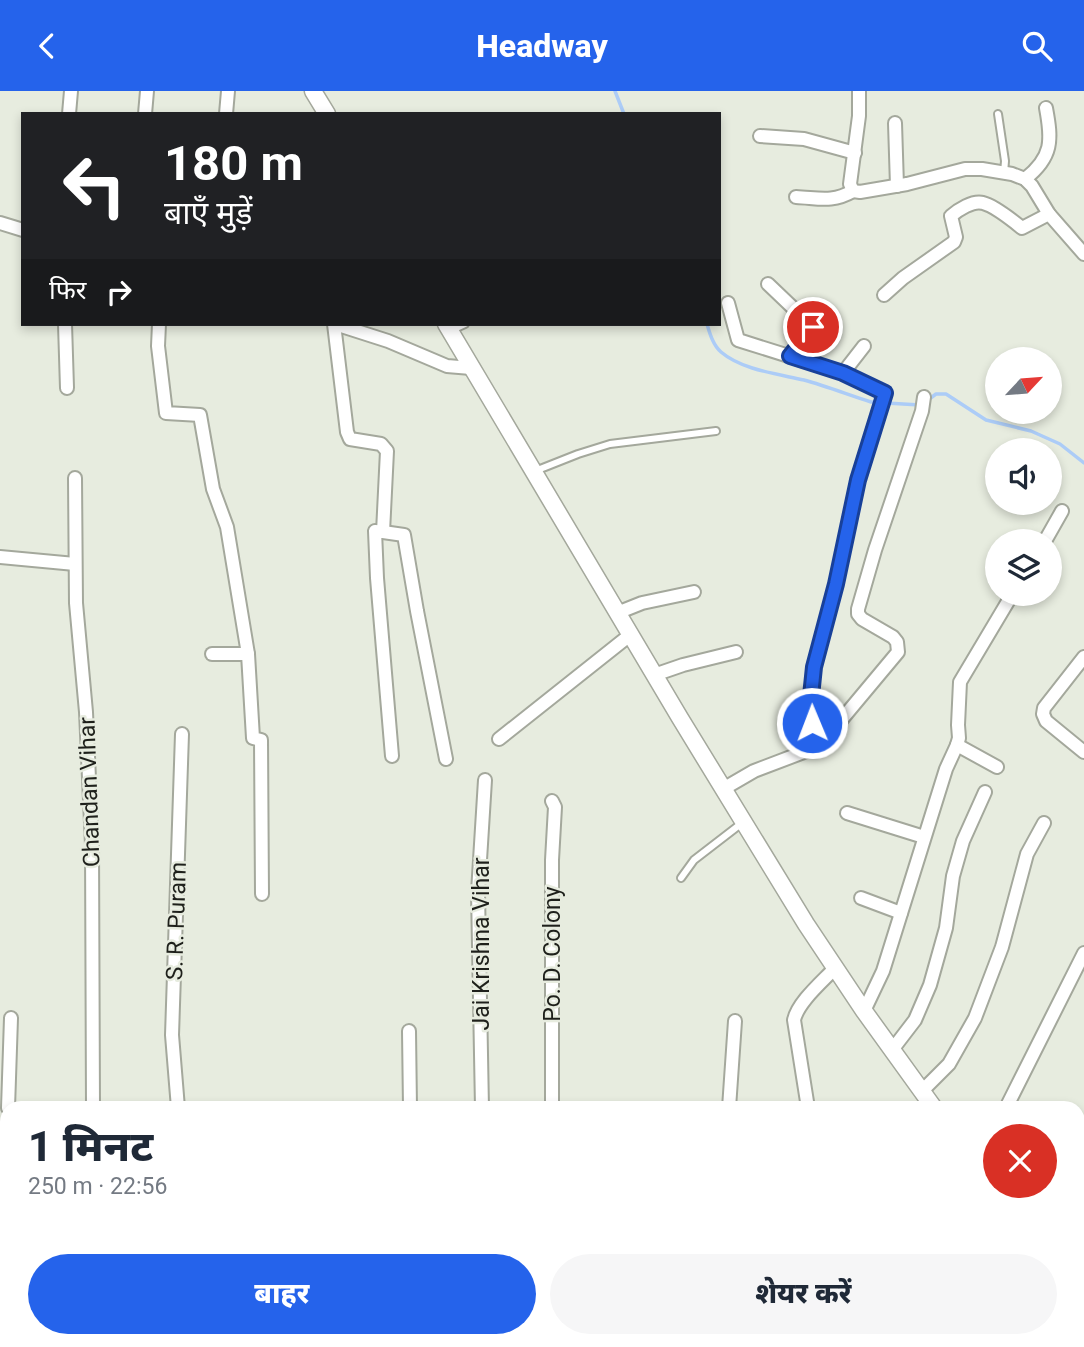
<!DOCTYPE html>
<html lang="hi">
<meta charset="utf-8">
<style>
body{margin:0;font-family:Roboto,"Noto Sans Devanagari",sans-serif;background:#f6f6f7;color:#1f2937;height:100vh;display:flex;flex-direction:column;font-size:26px;white-space:nowrap}
*{box-sizing:border-box;margin:0}
p{font-size:23px;color:#747a83}
.icon{flex:none;width:38px;height:38px;fill:none;stroke:currentColor;stroke-width:2;stroke-linecap:round;stroke-linejoin:round}
.map{position:relative;flex:1;overflow:hidden}
.side{position:absolute;left:0px;top:1010px;width:1085px;height:247px;display:flex;flex-direction:column;background:#fff;border-radius:21px 21px 0 0;box-shadow:0 4px 10px #0003}
.side>*{flex:none}
.top-card{position:absolute;left:21px;top:21px;width:700px;height:214px;border-radius:0px;box-shadow:0 4px 10px #0003;background:#202124;color:#fff;overflow:hidden}
.needle{width:46px;rotate:64deg}
.buttons{position:absolute;left:985px;top:256px;display:grid;gap:14px}
.buttons a{display:grid;place-items:center;width:77px;height:77px;border-radius:50%;background:#fff;box-shadow:0 4px 10px #0003;font-size:35px}
.pin{position:absolute;display:grid;place-items:center;width:60px;height:60px;color:#fff;margin:-30px;border:4px solid #fff;border-radius:50%;box-shadow:0 2px 7px #0007}
.me{position:absolute;width:77px;margin:-38px;rotate:359deg;stroke-linejoin:round;filter:drop-shadow(0 0 5px #0008)}
.turn{display:flex;align-items:center;gap:24px;height:147px;padding:0 28px;font-size:32px}
.turn .icon{width:91px;height:91px;stroke-width:2.5}
.turn b{display:block;font-size:49px;line-height:60px}
.then{display:flex;align-items:center;height:66px;padding:0 28px;background:#0003;gap:14px;font-size:26px}
.round{display:grid;place-items:center;flex:none;width:74px;height:74px;border-radius:37px;background:#f6f6f7}
.summary{display:flex;align-items:center;justify-content:space-between;height:119px;padding:0 28px}
h1{font-size:42px;font-weight:800;line-height:52px}
.primary-button{display:flex;gap:14px;margin-top:auto;padding:14px 28px}
.primary-button a{flex:1;height:80px;border-radius:42px;background:#2563eb;color:#fff;font-size:28px;font-weight:800;line-height:80px;text-align:center}
.primary-button a+a{background:#f6f6f7;color:#1f2937}
header{display:flex;justify-content:space-between;align-items:center;height:91px;padding:0 28px;background:#2563eb;color:#fff;font-size:32px;font-weight:800}
.map>svg:first-child{display:block}
</style>
<header><svg class="icon" aria-label="back" viewBox="0 0 24 24"><path d="M15 5l-7 7 7 7"/></svg>Headway<svg class="icon" aria-label="search" viewBox="0 0 24 24"><circle cx="10" cy="10" r="6"/><path d="M15 15l6 6"/></svg></header>
<div class="map">
<svg width="1084" height="1256" viewBox="0 0 1084 1256">
<rect width="100%" height="100%" fill="#e7ecdf"/>
<g fill="none" stroke-linecap="round" stroke-linejoin="round">
<g stroke="#acccf7" stroke-width="3.5">
<polyline points="615,0 624,23"/>
<path d="M 707,233 C 710,243 713,254 721,261 C 742,279 778,283 804,289 C 826,295 849,304 871,311 L 878,311"/>
<polyline points="928,309 936,303 946,303 986,329 1031,340 1060,353 1084,372"/>
<polyline points="886,312 920,314"/>
</g>
<g stroke="#a4a89c" stroke-width="10">
<g id="service">
<polyline points="998,23 1005,70 1004,82"/>
<polyline points="452,239 465,233"/>
<polyline points="535,380 578,363 610,353 716,340"/>
<polyline points="681,787 694,769 742,732"/>
</g>
</g>
<g stroke="#a4a89c" stroke-width="16">
<g id="minor">
<polyline points="859,0 859,25 850,93 853,100 860,101 907,93 965,78 982,78 1012,83 1025,88 1032,95 1049,123 1084,163"/>
<polyline points="69,23 71,0"/>
<polyline points="145,23 147,0"/>
<polyline points="226,23 228,0"/>
<polyline points="895,32 897,95"/>
<polyline points="760,45 804,48 855,62"/>
<path d="M 1025,88 C 1053,66 1052,49 1046,17"/>
<path d="M 796,106 C 819,107 832,112 853,100"/>
<polyline points="0,132 23,139"/>
<polyline points="768,193 813,236"/>
<path d="M 884,204 L 903,187 L 954,151 L 956,146 L 951,125 C 958,119 973,109 983,112 C 995,115 1012,129 1022,137 L 1049,123"/>
<polyline points="728,212 738,249 843,282 885,302 858,389 836,493 814,576 811,605 812,632 817,656"/>
<polyline points="65,233 67,297"/>
<polyline points="159,233 158,255 166,322 200,324 213,398 227,436 248,563 253,647 261,649 262,803"/>
<polyline points="334,233 347,341 350,348 381,353 387,360 383,441 375,440 377,487 392,665"/>
<polyline points="335,233 388,250 447,275 471,277"/>
<polyline points="790,265 824,221"/>
<polyline points="843,282 864,255"/>
<polyline points="75,387 76,512 86,621 92,754 93,1017"/>
<polyline points="383,441 404,444 417,520 446,668"/>
<polyline points="1045,450 1062,420"/>
<polyline points="0,466 75,473"/>
<polyline points="617,522 642,512 694,501"/>
<polyline points="212,563 248,563"/>
<polyline points="1084,566 1044,617 1043,623 1046,630 1084,661"/>
<polyline points="654,584 683,574 736,561"/>
<polyline points="499,648 630,544"/>
<polyline points="957,654 997,676"/>
<polyline points="723,698 754,680 817,656 822,652 898,561 897,551 893,546 862,528 858,523 858,518 875,459 922,320 924,306"/>
<polyline points="552,710 555,716 552,769 552,1017"/>
<polyline points="847,722 924,746"/>
<polyline points="861,807 901,822"/>
<polyline points="864,920 883,880 946,678 957,654 959,647 958,634 960,591 1013,502"/>
<polyline points="409,940 410,1017"/>
<polyline points="892,959 915,929 930,894 946,837 953,785 963,750 985,701"/>
<polyline points="922,1000 949,973 975,927 1002,856 1027,763 1044,732"/>
<polyline points="8,1017 11,927"/>
<polyline points="178,1017 172,944 182,643"/>
<polyline points="482,1017 478,801 485,689"/>
<polyline points="729,1017 735,930"/>
<path d="M 808,1017 L 794,929 C 798,911 822,891 835,877"/>
<polyline points="1006,1017 1084,862"/>
<polyline points="1078,1057 1084,1047"/>
<polyline points="1078,1179 1084,1176"/>
<polyline points="0,1250 7,1042"/>
<polyline points="97,1250 97,1256"/>
<polyline points="423,1250 423,1256"/>
<polyline points="487,1250 487,1256"/>
<polyline points="560,1250 560,1256"/>
<polyline points="768,1250 769,1256"/>
<polyline points="864,1250 867,1256"/>
<polyline points="182,1256 182,1250"/>
<polyline points="259,1256 259,1250"/>
<polyline points="338,1256 338,1250"/>
<polyline points="982,1256 1000,1250"/>
</g>
</g>
<g stroke="#a4a89c" stroke-width="19">
<g id="tertiary">
<polyline points="313,0 327,23"/>
<polyline points="446,233 680,627 806,833 864,920 934,1017"/>
<polyline points="1078,1215 1084,1223"/>
</g>
</g>
<use href="#service" stroke="#fff" stroke-width="6"/>
<use href="#minor" stroke="#fff" stroke-width="12"/>
<use href="#tertiary" stroke="#fff" stroke-width="16"/>
</g>
<g fill="none" stroke-linecap="round" stroke-linejoin="round">
<g stroke="#184099" stroke-width="18">
<polyline id="route" points="812,632 811,605 814,576 836,493 858,389 885,302 843,282 790,265 813,236"/>
</g>
<use href="#route" stroke="#2563eb" stroke-width="12"/>
</g>
<g text-anchor="middle" stroke-width="5" stroke-linejoin="round" paint-order="stroke">
<g font-size="23" fill="#1e201b" stroke="#e7ecdf">
<text transform="translate(89 701) rotate(-92)" y="8">Chandan Vihar</text>
<text transform="translate(176 830) rotate(-88)" y="8">S. R. Puram</text>
<text transform="translate(481 853) rotate(-90)" y="8">Jai Krishna Vihar</text>
<text transform="translate(552 863) rotate(-90)" y="8">Po. D. Colony</text>
</g>
</g>
</svg>
<div class="buttons">
<a><svg class="needle" viewBox="-14 -14 28 28"><path d="M0-13l5 13h-10z" fill="#e53935"/><path d="M0 13l5-13h-10z" fill="#747a83"/></svg></a>
<a><svg class="icon" aria-label="sound" viewBox="0 0 24 24"><path d="M4 9h4l5-4v14l-5-4H4zM17 9q2 3 0 6"/></svg></a>
<a><svg class="icon" aria-label="layers" viewBox="0 0 24 24"><path d="M12 4l9 5-9 5-9-5zM3 14l9 5 9-5"/></svg></a>
</div>
<div class="pin" style="left:813px;top:236px;background:#d93025"><svg class="icon" aria-label="arrive" viewBox="0 0 24 24"><path d="M6 21V4h12l-3 4 3 4H6"/></svg></div>
<svg class="me" style="left:812px;top:632px" viewBox="-20 -20 40 40"><circle r="17" fill="#2563eb" stroke="#fff" stroke-width="3"/><path d="M0-11L8 9 0 5-8 9z" fill="#fff"/></svg>
<div class="top-card">
<div class="turn"><svg class="icon" aria-label="left" viewBox="0 0 24 24"><path d="M17 20v-9H6M10 6l-5 5 5 5"/></svg><div><b>180 m</b>बाएँ मुड़ें</div></div>
<div class="then">फिर<svg class="icon" aria-label="right" viewBox="0 0 24 24"><path d="M7 20v-9h11M14 6l5 5-5 5"/></svg></div>
</div>
<section class="side">
<div class="summary"><div><h1>1 मिनट</h1><p>250 m · 22:56</p></div><a class="round" style="background:#d93025;color:#fff"><svg class="icon" aria-label="close" viewBox="0 0 24 24"><path d="M6 6l12 12M18 6L6 18"/></svg></a></div>
<div class="primary-button"><a>बाहर</a><a>शेयर करें</a></div>
</section>
</div>
